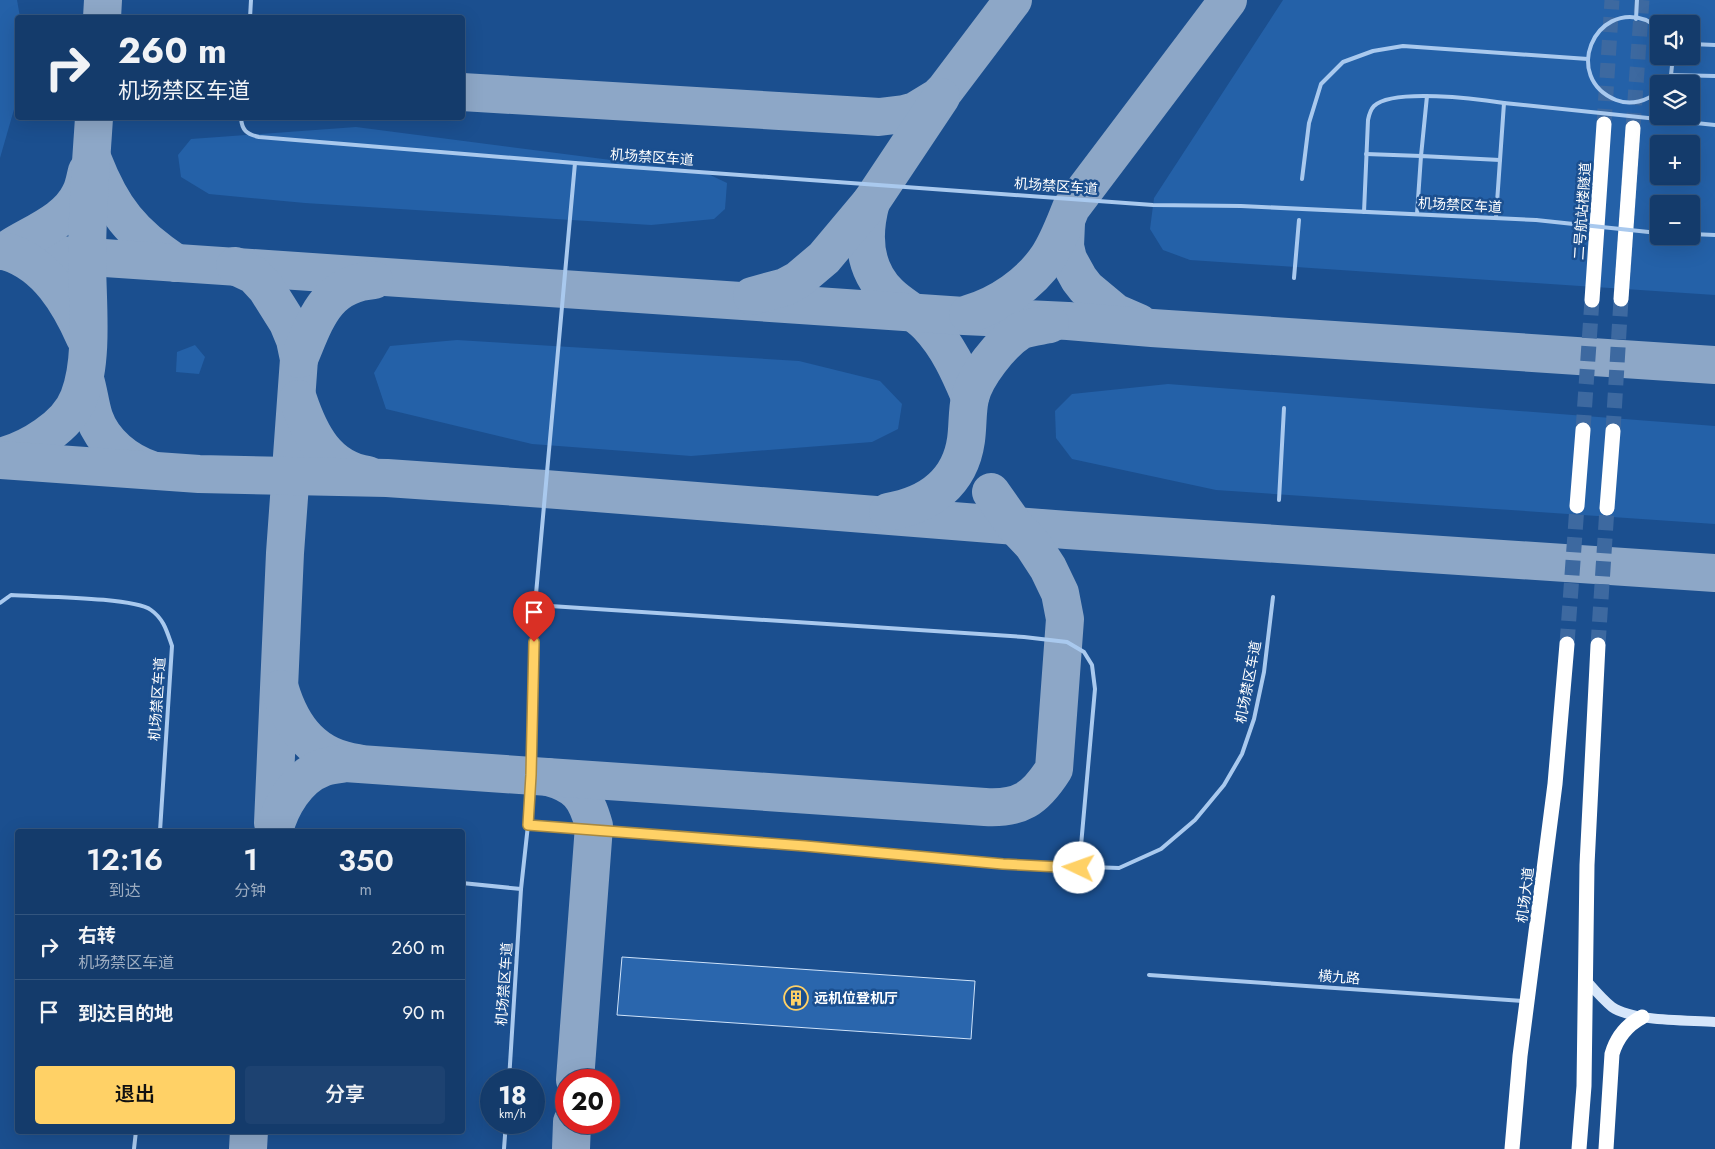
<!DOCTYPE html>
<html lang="zh">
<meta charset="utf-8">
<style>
body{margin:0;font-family:Jost,"Noto Sans SC",sans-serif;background:#1d4271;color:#f1f3f6;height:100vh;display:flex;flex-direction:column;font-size:19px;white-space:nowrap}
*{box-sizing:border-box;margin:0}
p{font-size:16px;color:#9dadc1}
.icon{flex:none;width:28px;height:28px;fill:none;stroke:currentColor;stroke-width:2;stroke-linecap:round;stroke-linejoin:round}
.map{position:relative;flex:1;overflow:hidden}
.panel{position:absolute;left:15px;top:829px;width:450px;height:305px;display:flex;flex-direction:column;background:#143b6b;border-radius:5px;box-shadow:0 5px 20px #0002,0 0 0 1px #33557e}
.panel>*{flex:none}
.guide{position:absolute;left:15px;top:15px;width:450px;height:105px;border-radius:5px;box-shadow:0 5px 20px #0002,0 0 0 1px #33557e;background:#143b6b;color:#f1f3f6;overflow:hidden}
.fabs{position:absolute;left:1650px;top:15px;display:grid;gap:10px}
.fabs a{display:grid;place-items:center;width:50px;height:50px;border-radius:5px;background:#143b6b;box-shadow:0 5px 20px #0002,0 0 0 1px #33557e;font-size:25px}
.speed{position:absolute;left:480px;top:1069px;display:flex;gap:10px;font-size:25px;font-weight:700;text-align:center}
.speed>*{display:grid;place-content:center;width:65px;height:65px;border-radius:50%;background:#143b6b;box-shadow:0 5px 20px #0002,0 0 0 1px #33557e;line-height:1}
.speed small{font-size:12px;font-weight:400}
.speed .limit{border:8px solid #d22;background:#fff;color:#111}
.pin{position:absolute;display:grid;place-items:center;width:42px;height:42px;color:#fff;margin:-51px -21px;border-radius:50% 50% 50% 0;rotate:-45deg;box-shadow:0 0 5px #0007}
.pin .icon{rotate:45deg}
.me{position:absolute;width:55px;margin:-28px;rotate:273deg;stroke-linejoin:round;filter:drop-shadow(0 0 4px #0008)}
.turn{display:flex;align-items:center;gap:18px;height:105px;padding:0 20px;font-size:22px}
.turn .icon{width:65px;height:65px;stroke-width:2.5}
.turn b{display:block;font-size:35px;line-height:42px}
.eta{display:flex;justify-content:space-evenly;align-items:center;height:85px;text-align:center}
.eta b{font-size:30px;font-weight:600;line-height:35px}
.primary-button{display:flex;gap:10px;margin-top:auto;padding:10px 20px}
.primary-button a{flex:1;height:58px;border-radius:5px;background:#ffd166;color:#111;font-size:20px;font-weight:600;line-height:58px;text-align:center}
.primary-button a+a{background:#1d4271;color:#f1f3f6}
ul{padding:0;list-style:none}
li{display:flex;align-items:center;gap:15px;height:65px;padding:0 20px;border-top:1px solid #33557e}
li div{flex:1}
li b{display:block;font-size:19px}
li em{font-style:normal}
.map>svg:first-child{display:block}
</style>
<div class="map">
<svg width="1715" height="1149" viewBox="0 0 1715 1149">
<rect width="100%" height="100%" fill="#1b4f8f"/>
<g fill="#2461a8" fill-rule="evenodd">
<polygon points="0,0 17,0 20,17 18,18 17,99 0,158"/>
<path d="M 1283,0 L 1715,0 L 1715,295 L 1190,260 L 1163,250 L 1150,229 L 1154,198 ZM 1659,24 L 1691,24 L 1691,56 L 1659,56 ZM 1659,84 L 1691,84 L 1691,116 L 1659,116 ZM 1659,144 L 1691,144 L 1691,176 L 1659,176 ZM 1659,204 L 1691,204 L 1691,236 L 1659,236 Z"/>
<polygon points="356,127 704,172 727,183 725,209 714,219 651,225 305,203 209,194 181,177 178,155 191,139"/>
<polygon points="457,340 799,361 880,381 902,404 898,429 872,442 691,456 532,444 386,409 374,373 390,346"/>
<polygon points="195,345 205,357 199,374 176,372 177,352"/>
<polygon points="1168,384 1715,426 1715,524 1216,490 1072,459 1056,438 1055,411 1072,394"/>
</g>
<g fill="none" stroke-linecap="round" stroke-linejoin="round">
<g stroke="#8da7c7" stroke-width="38">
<polyline points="102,18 103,0"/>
<polyline points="462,92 863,116 879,117 904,114 915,111 938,97 945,90 1013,0"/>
<path d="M 93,160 C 112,209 132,234 176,263"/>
<path d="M 871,202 C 862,235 863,269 889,294 C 901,306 917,313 928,325 C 948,346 959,371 970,397"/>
<polyline points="1066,223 1065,246 1068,259 1079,279 1086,288 1116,313 1139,323"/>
<polyline points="0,251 964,316 1068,321 1152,328 1715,365"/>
<path d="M 5,251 C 30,234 67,222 80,194 C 84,187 85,178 87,171"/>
<path d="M 8,252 C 47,265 69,302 85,338"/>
<polyline points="235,266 254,275 266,288 288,323 295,340 299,359 285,553 273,823"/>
<polyline points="752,296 785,287 798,280 824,258 871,202 941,97"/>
<path d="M 968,314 C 999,305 1030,284 1048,257 C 1058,242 1064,225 1071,208 L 1228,0"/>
<path d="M 299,359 C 316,319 325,284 374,280"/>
<path d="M 85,379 C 89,392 90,405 94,417 C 103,443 127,462 152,470"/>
<path d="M 298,399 C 310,435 327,469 368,475"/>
<path d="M 0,457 C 28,450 68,427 79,397 C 94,359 87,300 87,258 C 87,211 91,164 94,118"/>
<polyline points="0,460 199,474 387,478 545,489 1067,530 1715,573"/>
<path d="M 888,512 C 929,505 960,483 966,440 C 968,426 967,411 970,398 C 975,376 1001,343 1020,331 C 1028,327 1041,326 1050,324"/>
<path d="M 280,689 C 292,729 315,758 358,763"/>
<path d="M 548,777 C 577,785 586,796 594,826 L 575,1080"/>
<path d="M 274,831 C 280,807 297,777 322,768 C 329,765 338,765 345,763 L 985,807 C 1020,809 1035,799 1054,769 L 1065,619 L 1060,593 L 1048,568 L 1033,545 L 1015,526 L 991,492"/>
<polyline points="248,1149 249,1131"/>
<polyline points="571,1149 572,1122"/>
</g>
</g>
<polygon fill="#2a66ad" stroke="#cfe3fa" points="622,957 975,981 971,1039 617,1015"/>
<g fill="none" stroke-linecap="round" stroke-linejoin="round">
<g stroke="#3d69a0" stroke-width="15" stroke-dasharray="15 8" stroke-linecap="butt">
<polyline points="1604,124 1612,0"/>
<polyline points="1633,128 1642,0"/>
<polyline points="1583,430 1592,300"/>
<polyline points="1613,431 1621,299"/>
<polyline points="1567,644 1577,506"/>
<polyline points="1598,645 1607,508"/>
</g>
<g stroke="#a9c9ee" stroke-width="4">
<polyline points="250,18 251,0"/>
<polyline points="1636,19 1637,0"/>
<path d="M 1659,28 C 1655,26 1650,22 1646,20 C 1594,1 1562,78 1616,100 C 1631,106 1647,101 1659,91"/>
<polyline points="1691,44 1715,45"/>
<polyline points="1671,75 1715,76"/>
<polyline points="1665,84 1671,75 1673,56"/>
<path d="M 241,118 C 242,130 246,134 259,137 L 575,163 L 1153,205 L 1241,206 L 1536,220"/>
<polyline points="1366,154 1421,156 1427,96"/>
<polyline points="1302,179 1309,123 1321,84 1343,62 1373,51 1403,46 1588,59"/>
<path d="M 1364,212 L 1368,120 C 1369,115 1370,110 1374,106 C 1393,88 1478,99 1504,103"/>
<polyline points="1417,214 1421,156 1500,160"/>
<polyline points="1496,217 1504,103 1715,125"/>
<polyline points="1691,234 1715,235"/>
<polyline points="1294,278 1299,220"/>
<polyline points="1279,500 1284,408"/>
<path d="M 0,603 L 11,595 C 38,597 133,597 151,610 C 164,619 167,632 172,646 L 160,831"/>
<polyline points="535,605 1024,637 1067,642 1084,652 1092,665 1095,689 1079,868"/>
<polyline points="528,825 805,846 1003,864 1119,868 1161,849 1195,820 1224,785 1242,754 1254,719 1264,672 1273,597"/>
<polyline points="462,883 521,889"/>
<polyline points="1149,975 1523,1001"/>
<polyline points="509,1080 521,889 528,825 531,775 535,605 575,163"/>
<polyline points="134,1149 136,1131"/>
<polyline points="504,1149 506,1122"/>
</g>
<path stroke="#d6e6fa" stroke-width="10" d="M 1585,979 C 1593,988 1602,999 1612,1007 C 1634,1022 1688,1020 1715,1022"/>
<g stroke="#fff" stroke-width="15">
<polyline points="1621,299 1633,128"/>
<polyline points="1592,300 1604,124"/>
<polyline points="1577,506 1583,430"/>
<polyline points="1607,508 1613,431"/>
<polyline points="1512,1149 1520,1056 1555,784 1567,644"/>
<polyline points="1579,1149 1584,1086 1587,865 1598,645"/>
<path d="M 1606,1149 L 1612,1054 C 1617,1037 1627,1025 1642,1017"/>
</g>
<polyline stroke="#a9c9ee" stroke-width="4" points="1536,220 1658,233"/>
</g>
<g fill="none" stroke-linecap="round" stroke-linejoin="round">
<g stroke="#a68842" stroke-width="12">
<polyline id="route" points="534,642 531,775 528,825 805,846 1003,864 1079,868"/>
</g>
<use href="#route" stroke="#ffd166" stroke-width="9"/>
</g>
<defs>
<g id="building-ring" transform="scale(1.25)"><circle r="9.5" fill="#1b4f8f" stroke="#ffd166" stroke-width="1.5"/><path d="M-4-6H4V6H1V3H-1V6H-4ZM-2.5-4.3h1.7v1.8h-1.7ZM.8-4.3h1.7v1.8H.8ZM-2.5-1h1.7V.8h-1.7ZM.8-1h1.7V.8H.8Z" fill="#ffd166"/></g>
</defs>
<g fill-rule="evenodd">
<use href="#building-ring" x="796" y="998"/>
</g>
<g text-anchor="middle" stroke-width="5" stroke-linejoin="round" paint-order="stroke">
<g font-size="14" fill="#fff" stroke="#1b4f8f">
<text transform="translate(652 157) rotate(4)" y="5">机场禁区车道</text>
<text transform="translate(1056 186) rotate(4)" y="5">机场禁区车道</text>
<text transform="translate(1460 205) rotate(3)" y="5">机场禁区车道</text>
<text transform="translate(1582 211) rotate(-86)" y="5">二号航站楼隧道</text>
<text transform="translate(1248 682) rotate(-79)" y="5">机场禁区车道</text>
<text transform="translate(157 699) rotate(-86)" y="5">机场禁区车道</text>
<text transform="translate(1525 895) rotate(-83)" y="5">机场大道</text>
<text transform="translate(1339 977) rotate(4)" y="5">横九路</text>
<text transform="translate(504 984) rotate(-86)" y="5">机场禁区车道</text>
</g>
<g font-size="14" font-weight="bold" fill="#fff" stroke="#1b4f8f" text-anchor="start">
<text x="814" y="1003">远机位登机厅</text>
</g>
</g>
</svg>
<div class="fabs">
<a><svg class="icon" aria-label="sound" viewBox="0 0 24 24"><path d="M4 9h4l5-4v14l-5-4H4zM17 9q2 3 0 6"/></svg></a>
<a><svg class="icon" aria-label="layers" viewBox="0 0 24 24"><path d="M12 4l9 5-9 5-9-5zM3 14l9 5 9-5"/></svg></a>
<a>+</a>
<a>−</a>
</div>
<div class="speed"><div>18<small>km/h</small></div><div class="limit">20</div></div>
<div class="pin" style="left:534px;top:642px;background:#d93025"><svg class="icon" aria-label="arrive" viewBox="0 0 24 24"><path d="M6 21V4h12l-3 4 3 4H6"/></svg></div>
<svg class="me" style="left:1079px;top:868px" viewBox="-20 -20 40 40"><circle r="19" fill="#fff"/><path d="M0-13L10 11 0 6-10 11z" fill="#ffd166"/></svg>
<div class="guide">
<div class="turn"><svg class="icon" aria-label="right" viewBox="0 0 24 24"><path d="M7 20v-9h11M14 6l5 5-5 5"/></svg><div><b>260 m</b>机场禁区车道</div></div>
</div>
<section class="panel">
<div class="eta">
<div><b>12:16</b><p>到达</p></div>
<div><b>1</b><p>分钟</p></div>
<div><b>350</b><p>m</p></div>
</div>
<ul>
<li><svg class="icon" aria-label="right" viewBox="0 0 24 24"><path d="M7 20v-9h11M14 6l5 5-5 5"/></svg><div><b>右转</b><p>机场禁区车道</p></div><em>260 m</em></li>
<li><svg class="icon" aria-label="arrive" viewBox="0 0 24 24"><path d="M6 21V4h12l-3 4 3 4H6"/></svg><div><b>到达目的地</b></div><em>90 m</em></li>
</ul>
<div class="primary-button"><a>退出</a><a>分享</a></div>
</section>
</div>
